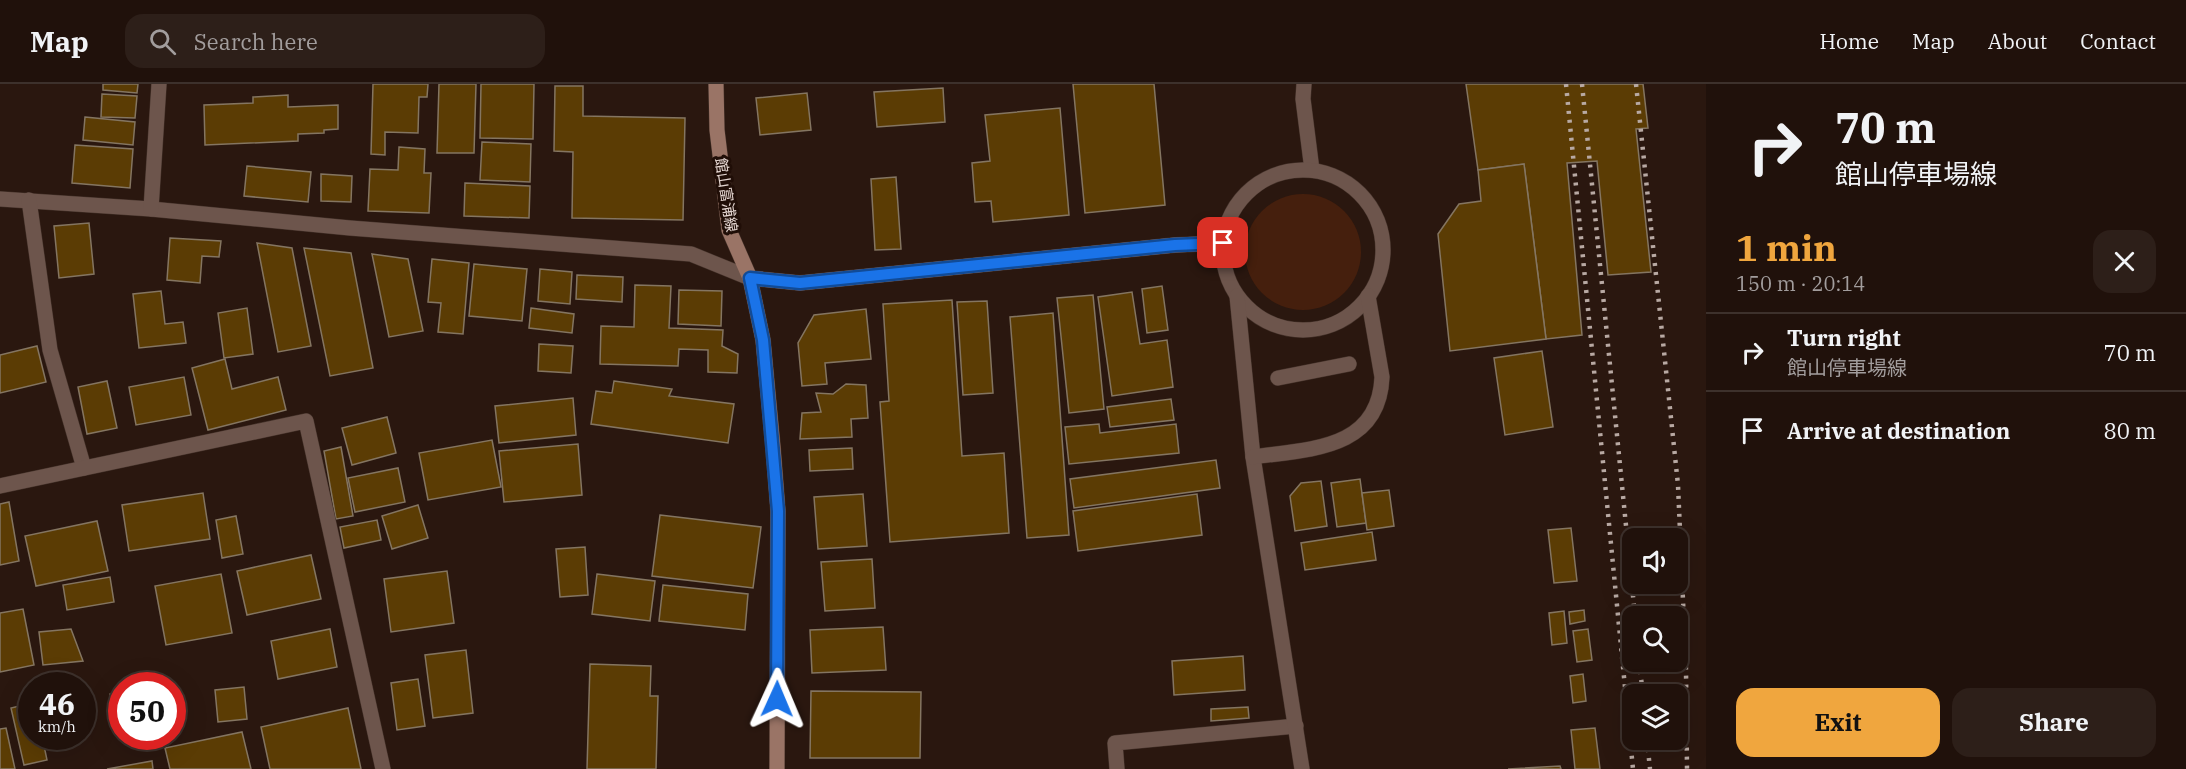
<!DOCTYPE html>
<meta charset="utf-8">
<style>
body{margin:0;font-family:"IBM Plex Serif","Noto Sans JP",serif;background:#2d1f19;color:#f1f3f6;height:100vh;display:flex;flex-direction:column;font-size:22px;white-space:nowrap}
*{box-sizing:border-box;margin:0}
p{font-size:20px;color:#a29d9d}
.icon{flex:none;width:33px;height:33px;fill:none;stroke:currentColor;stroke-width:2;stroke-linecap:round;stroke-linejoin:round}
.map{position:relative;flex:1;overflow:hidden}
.drawer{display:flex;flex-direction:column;background:#20110b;width:480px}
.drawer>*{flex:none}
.top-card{background:#20110b;color:#f1f3f6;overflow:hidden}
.buttons{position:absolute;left:1622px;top:444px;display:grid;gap:12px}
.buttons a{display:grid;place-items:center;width:66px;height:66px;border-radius:12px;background:#20110b;box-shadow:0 6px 24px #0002,0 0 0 2px #3d312c;font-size:30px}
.speed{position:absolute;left:18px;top:588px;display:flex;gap:12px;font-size:30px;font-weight:700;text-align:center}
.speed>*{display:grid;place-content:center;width:78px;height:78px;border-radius:50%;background:#20110b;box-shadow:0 6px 24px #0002,0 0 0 2px #3d312c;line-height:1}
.speed small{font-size:15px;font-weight:400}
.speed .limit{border:9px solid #d22;background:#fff;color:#111}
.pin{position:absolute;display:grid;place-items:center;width:51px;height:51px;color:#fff;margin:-26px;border-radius:12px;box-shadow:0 3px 9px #0006}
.me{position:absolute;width:66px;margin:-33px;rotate:1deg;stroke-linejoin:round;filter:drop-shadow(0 0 4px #0008)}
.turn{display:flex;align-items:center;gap:21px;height:126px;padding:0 30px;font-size:27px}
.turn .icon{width:78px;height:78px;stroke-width:2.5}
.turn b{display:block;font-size:42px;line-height:51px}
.round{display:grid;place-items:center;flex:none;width:63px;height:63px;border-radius:18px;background:#2d1f19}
.summary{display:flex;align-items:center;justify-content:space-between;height:102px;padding:0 30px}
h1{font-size:36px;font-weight:800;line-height:45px;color:#f0a63e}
.action{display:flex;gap:12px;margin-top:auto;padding:12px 30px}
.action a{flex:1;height:69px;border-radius:18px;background:#f0a63e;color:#111;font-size:24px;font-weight:800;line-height:69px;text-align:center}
.action a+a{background:#2d1f19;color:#f1f3f6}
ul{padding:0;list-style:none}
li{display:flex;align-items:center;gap:18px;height:78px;padding:0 30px;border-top:2px solid #3d312c}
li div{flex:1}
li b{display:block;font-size:22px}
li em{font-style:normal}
header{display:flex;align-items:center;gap:36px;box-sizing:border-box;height:84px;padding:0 30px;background:#20110b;border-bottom:2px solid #3d312c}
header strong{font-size:28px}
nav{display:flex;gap:33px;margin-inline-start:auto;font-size:21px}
.search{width:420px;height:54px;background:#2d1f19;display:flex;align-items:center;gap:15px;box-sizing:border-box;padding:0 21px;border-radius:18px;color:#a29d9d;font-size:22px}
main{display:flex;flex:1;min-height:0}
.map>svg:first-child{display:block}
</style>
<header>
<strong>Map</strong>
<div class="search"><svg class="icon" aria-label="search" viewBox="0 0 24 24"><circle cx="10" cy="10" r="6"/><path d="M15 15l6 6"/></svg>Search here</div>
<nav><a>Home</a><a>Map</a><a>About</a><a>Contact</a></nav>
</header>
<main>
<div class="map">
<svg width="1706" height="685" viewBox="0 0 1706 685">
<rect width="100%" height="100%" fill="#2a170f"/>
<circle fill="#451f0d" cx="1303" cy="168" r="58"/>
<g fill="#5b3c04" stroke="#847561" stroke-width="1.5">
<polygon points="103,0 138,0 137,9 103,6"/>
<polygon points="373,0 428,0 427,13 419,13 418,49 385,48 385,71 371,70"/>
<polygon points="439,0 476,0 474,69 437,69"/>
<polygon points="481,0 534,0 533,55 480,54"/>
<polygon points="1073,0 1154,0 1165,121 1085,129"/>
<polygon points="1466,0 1643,0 1648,44 1636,45 1651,188 1608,191 1597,77 1567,79 1582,251 1546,255 1524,80 1478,86"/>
<polygon points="555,2 583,2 583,32 685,34 683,136 572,134 573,68 554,67"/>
<polygon points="943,4 945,38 877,43 874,8"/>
<polygon points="807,9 811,46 760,51 756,14"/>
<polygon points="102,10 137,12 135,34 101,33"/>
<polygon points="288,11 288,23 338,21 338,45 324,46 324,49 298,50 298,57 205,61 204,21 253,19 253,13"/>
<polygon points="1060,24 1069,131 993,138 991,117 975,118 972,79 990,77 985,31"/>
<polygon points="85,33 135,38 133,61 83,56"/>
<polygon points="482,58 531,60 530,98 480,96"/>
<polygon points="75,61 133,65 130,104 72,99"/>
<polygon points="399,63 425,65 424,89 431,89 429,129 368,127 370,85 398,86"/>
<polygon points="1524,80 1546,255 1450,267 1438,150 1459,120 1481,117 1478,86"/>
<polygon points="247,82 311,88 308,118 244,112"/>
<polygon points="321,90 352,92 351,118 321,117"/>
<polygon points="896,93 901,165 875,166 871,95"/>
<polygon points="465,99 530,102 529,134 464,132"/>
<polygon points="89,139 94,190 59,194 54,142"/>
<polygon points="170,154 221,157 219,173 202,172 200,199 167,196"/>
<polygon points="257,159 292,164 311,262 278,268"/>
<polygon points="304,164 351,169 373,284 330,292"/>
<polygon points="372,170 408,175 423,247 389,253"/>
<polygon points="432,175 469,179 463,250 438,248 441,219 428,218"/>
<polygon points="474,180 527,185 522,237 469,232"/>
<polygon points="540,185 572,188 570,220 538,217"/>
<polygon points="577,191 623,193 622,218 576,215"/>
<polygon points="635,201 671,202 669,244 723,246 722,262 738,270 737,289 708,288 708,266 679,265 678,282 600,280 601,242 634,243"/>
<polygon points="1162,202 1168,246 1147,249 1142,205"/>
<polygon points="679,206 722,207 721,242 678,240"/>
<polygon points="161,207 165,240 183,238 186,259 139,264 133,210"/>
<polygon points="1132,208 1140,260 1167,256 1173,303 1112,312 1098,213"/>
<polygon points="1093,211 1104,325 1069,329 1057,214"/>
<polygon points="952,216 962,372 1004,369 1009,449 890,458 880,318 889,317 883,220"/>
<polygon points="987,217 993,309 963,311 957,218"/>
<polygon points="247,224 253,270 224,274 218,229"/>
<polygon points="531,224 574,230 572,249 529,244"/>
<polygon points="866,225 871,275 825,279 827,300 802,302 798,259 814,231"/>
<polygon points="1053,229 1069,451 1027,454 1010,233"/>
<polygon points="539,260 573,262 571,289 538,287"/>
<polygon points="37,262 46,298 0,309 0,271"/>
<polygon points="1542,267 1553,343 1505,351 1494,274"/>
<polygon points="225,275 232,305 278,293 286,326 208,346 192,284"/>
<polygon points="184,293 191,331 136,341 129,303"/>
<polygon points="107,297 117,344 87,350 78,303"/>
<polygon points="614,297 672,305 669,312 734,320 728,359 591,340 596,307 612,309"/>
<polygon points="846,300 866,301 868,334 851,335 852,353 800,355 802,329 821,328 816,309 833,310"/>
<polygon points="573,314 576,351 499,359 495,322"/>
<polygon points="1171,315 1174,336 1110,343 1107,323"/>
<polygon points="387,333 396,369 352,381 342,344"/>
<polygon points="1099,340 1100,349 1176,340 1179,369 1069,380 1065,343"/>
<polygon points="492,356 501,403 428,416 419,369"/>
<polygon points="578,360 582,411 504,418 499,367"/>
<polygon points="341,363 353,432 336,435 324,367"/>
<polygon points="852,364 853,385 810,387 809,366"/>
<polygon points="1216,376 1220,404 1074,424 1070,395"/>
<polygon points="398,384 405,418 355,428 348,394"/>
<polygon points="1360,395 1366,439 1337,443 1331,399"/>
<polygon points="1321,397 1327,442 1295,447 1290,412 1301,399"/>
<polygon points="1389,406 1394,442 1367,446 1362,409"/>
<polygon points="203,409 210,455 129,467 122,421"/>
<polygon points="863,410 867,462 818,465 814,413"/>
<polygon points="1197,410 1202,451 1078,467 1073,427"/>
<polygon points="9,418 19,477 0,481 0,420"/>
<polygon points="418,421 428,454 392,465 382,432"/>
<polygon points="660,431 761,443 753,504 652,492"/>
<polygon points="236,432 243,470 222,474 216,436"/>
<polygon points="377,436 381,456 344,464 340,443"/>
<polygon points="97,437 108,487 36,502 25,452"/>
<polygon points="1571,444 1577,497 1554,499 1548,446"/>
<polygon points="1372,448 1376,476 1305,486 1301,459"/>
<polygon points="585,463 588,511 560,513 556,465"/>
<polygon points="311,471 321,515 247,531 237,487"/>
<polygon points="872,475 875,524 825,527 821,478"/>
<polygon points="447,487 454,539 391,548 384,495"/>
<polygon points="221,490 232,549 166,561 155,502"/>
<polygon points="597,490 655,497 650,537 592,530"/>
<polygon points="110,493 114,518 67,526 63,501"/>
<polygon points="663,501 748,510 745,546 659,537"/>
<polygon points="23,525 34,581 0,588 0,529"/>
<polygon points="1584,526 1585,537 1570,540 1569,528"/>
<polygon points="1564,527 1567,559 1552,561 1549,529"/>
<polygon points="883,543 886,586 812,589 810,546"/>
<polygon points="71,545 83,577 43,581 39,548"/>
<polygon points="330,545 337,583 278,595 271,557"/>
<polygon points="1588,545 1592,576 1577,578 1573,547"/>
<polygon points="466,566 473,629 433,634 425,571"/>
<polygon points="1243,572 1245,606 1174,611 1172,577"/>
<polygon points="590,580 651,582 650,612 658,612 656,685 587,685"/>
<polygon points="1583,590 1586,617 1573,619 1570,592"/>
<polygon points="418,595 425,642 397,646 391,599"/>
<polygon points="244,603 247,635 218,638 215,606"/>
<polygon points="811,607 921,608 920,674 810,674"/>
<polygon points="122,608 122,648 117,649 110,610"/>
<polygon points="32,619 32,652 42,652 47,676 24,681 11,624"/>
<polygon points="1248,623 1249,634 1211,637 1211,625"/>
<polygon points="348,624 361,685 270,685 261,643"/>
<polygon points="6,644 15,685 0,685 0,645"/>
<polygon points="1595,644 1600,685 1575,685 1571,646"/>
<polygon points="242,648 251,685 170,685 165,664"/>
<polygon points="152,677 153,685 107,685"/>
<polygon points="1560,682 1561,685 1508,685"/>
</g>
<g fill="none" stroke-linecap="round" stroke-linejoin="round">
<g stroke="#44322a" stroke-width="16">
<polyline id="service" points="1117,685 1115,659 1296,642"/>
</g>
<g stroke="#44322a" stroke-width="16">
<polyline id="pedestrian" points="1278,294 1349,280"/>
</g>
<g stroke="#44322a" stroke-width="16">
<g id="minor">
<polyline points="1304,0 1303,15 1312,86"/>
<circle cx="1303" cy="166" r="80"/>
<polyline points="0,115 151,125 350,144 691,170 750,194"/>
<polyline points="29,116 50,266 84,384"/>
<polyline points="151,125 159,0"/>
<polyline points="1237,212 1253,373 1302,685"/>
<path d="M 1253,373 C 1309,365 1379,366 1382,293 L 1368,212"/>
<polyline points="0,402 306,337 383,685"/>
</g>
</g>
<g stroke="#44322a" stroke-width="16">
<g id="secondary">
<polyline points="716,0 717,46 729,146 750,194 763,256 773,363 778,427 777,685"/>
<polyline points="750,194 800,199 1175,161 1223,159"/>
</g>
</g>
<use href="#service" stroke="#6d554c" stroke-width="15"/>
<use href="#pedestrian" stroke="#6d554c" stroke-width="15"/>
<use href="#minor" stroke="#6d554c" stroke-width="15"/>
<use href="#secondary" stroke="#9a7466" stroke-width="15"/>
<g stroke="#b8a9a3" stroke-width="4.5" stroke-dasharray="3 6" stroke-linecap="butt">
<polyline points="1566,0 1633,685"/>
<polyline points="1582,0 1635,532"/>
<polyline points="1636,0 1678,401 1686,586 1687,685"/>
<polyline points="1639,578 1643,610"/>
<polyline points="1647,656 1650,685"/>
</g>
</g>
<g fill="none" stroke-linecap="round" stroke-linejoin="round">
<g stroke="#114b97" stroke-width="15">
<polyline id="route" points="777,615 778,427 763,256 750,194 800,199 1175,161 1223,159"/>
</g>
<use href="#route" stroke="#1a73e8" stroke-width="10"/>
</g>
<g text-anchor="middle" stroke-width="6" stroke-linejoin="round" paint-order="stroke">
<g font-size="15" fill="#e5d7d2" stroke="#200e07">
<text transform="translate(726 111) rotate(81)" y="5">館山富浦線</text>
</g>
</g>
</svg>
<div class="buttons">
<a><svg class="icon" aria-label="sound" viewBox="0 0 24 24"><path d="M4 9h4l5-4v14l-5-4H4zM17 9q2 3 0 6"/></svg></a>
<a><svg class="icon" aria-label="search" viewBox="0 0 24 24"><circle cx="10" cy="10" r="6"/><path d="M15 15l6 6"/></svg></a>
<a><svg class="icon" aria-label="layers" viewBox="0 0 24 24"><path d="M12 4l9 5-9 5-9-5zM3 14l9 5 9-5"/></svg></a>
</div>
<div class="speed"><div>46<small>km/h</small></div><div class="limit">50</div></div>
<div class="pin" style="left:1223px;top:159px;background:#d93025"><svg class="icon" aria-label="arrive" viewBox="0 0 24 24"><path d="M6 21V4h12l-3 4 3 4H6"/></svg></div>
<svg class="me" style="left:777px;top:615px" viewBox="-20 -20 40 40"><path d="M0-17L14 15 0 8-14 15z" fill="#1a73e8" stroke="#fff" stroke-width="4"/></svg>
</div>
<section class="drawer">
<div class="top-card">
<div class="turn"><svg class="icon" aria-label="right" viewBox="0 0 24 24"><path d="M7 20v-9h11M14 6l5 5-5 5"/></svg><div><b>70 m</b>館山停車場線</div></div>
</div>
<div class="summary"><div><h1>1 min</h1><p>150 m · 20:14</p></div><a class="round"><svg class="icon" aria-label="close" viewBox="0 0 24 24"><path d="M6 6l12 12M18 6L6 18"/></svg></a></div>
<ul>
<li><svg class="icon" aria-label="right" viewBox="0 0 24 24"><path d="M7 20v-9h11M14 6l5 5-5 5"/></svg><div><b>Turn right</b><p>館山停車場線</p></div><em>70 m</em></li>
<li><svg class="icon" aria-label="arrive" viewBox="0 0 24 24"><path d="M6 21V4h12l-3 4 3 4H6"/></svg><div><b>Arrive at destination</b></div><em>80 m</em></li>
</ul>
<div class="action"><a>Exit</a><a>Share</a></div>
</section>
</main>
